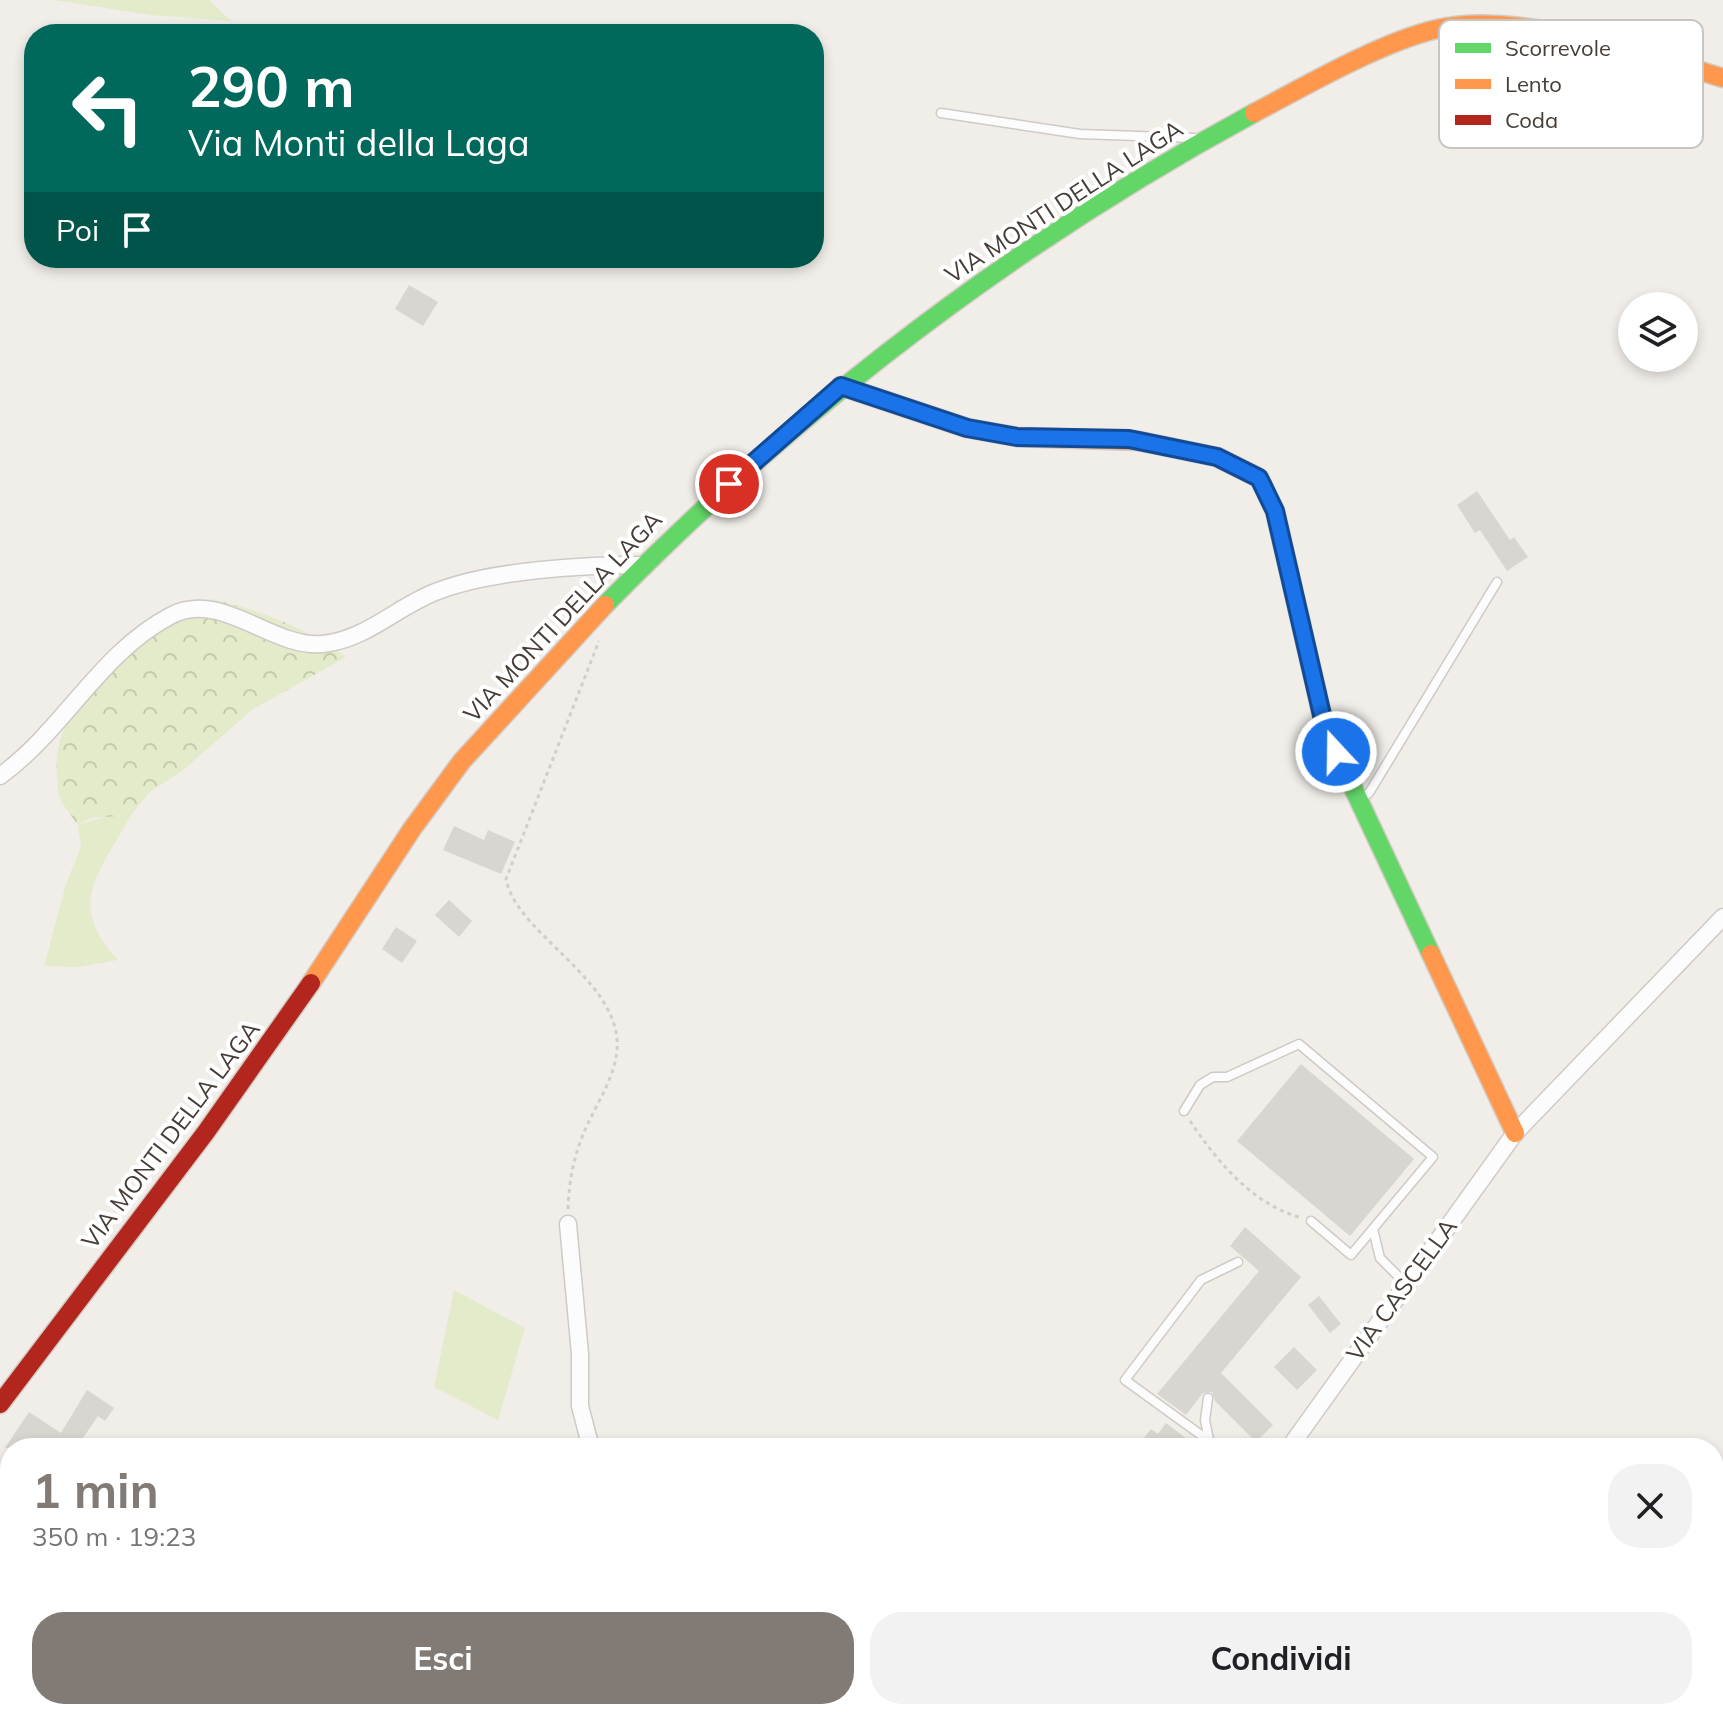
<!DOCTYPE html>
<html lang="it">
<meta charset="utf-8">
<style>
body{margin:0;font-family:Mulish,sans-serif;background:#f2f2f2;color:#202124;height:100vh;display:flex;flex-direction:column;font-size:30px;white-space:nowrap}
*{box-sizing:border-box;margin:0}
p{font-size:26px;color:#757577}
.icon{flex:none;width:44px;height:44px;fill:none;stroke:currentColor;stroke-width:2;stroke-linecap:round;stroke-linejoin:round}
.map{position:relative;flex:1;overflow:hidden}
.details{position:absolute;left:0px;top:1438px;width:1724px;height:282px;display:flex;flex-direction:column;background:#fff;border-radius:32px 32px 0 0;box-shadow:0 4px 12px #0003}
.details>*{flex:none}
.guide{position:absolute;left:24px;top:24px;width:800px;height:244px;border-radius:32px;box-shadow:0 4px 12px #0003;background:#00695c;color:#fff;overflow:hidden}
.fabs{position:absolute;left:1618px;top:292px;display:grid;gap:16px}
.fabs a{display:grid;place-items:center;width:80px;height:80px;border-radius:50%;background:#fff;box-shadow:0 4px 12px #0003;font-size:40px}
.pin{position:absolute;display:grid;place-items:center;width:68px;height:68px;color:#fff;margin:-34px;border:4px solid #fff;border-radius:50%;box-shadow:0 2px 8px #0007}
.me{position:absolute;width:88px;margin:-44px;rotate:339deg;stroke-linejoin:round;filter:drop-shadow(0 0 6px #0008)}
.turn{display:flex;align-items:center;gap:28px;height:168px;padding:0 32px;font-size:36px}
.turn .icon{width:104px;height:104px;stroke-width:2.5}
.turn b{display:block;font-size:56px;line-height:68px}
.then{display:flex;align-items:center;height:76px;padding:0 32px;background:#0003;gap:16px;font-size:30px}
.round{display:grid;place-items:center;flex:none;width:84px;height:84px;border-radius:32px;background:#f2f2f2}
.summary{display:flex;align-items:center;justify-content:space-between;height:136px;padding:0 32px}
h1{font-size:48px;font-weight:700;line-height:60px;color:#827b75}
.action{display:flex;gap:16px;margin-top:auto;padding:16px 32px}
.action a{flex:1;height:92px;border-radius:32px;background:#827b75;color:#fff;font-size:32px;font-weight:700;line-height:92px;text-align:center}
.action a+a{background:#f2f2f2;color:#202124}
.map>svg:first-child{display:block}
</style>
<div class="map">
<svg width="1723" height="1719" viewBox="0 0 1723 1719">
<defs>
<pattern id="forest-crowns" width="20" height="18" patternUnits="userSpaceOnUse" patternTransform="scale(2)"><rect width="20" height="18" fill="#e4ebca"/><path d="M2 6a3 3 0 1 1 6 0M12 15a3 3 0 1 1 6 0" fill="none" stroke="#c5caae"/></pattern>
</defs>
<rect width="100%" height="100%" fill="#f1eeea"/>
<g fill="#e4ebca">
<polygon points="54,0 209,0 231,21 150,15"/>
<path d="M 111,815 L 131,815 C 100,872 65,903 118,960 L 78,967 L 44,966 L 66,884 L 81,847 L 78,825 Z"/>
<polygon points="454,1290 525,1328 498,1420 434,1387"/>
<polygon points="567,1710 678,1710 681,1719 553,1719"/>
</g>
<path fill="url(#forest-crowns)" d="M 211,599 C 258,609 308,629 346,657 L 252,710 L 182,771 L 150,792 L 131,815 L 91,818 L 78,825 C 72,817 65,808 61,800 C 57,793 58,783 57,775 C 49,694 150,633 211,599 Z"/>
<g fill="#d9d5d1">
<polygon points="409,285 438,302 423,326 395,309"/>
<polygon points="1477,491 1510,540 1514,537 1528,557 1507,571 1480,530 1475,533 1457,505"/>
<polygon points="454,826 484,840 488,830 515,842 501,874 443,850"/>
<polygon points="449,900 472,921 459,937 435,915"/>
<polygon points="396,927 417,941 402,963 382,949"/>
<polygon points="1301,1064 1414,1159 1350,1236 1237,1141"/>
<polygon points="1245,1227 1301,1277 1221,1373 1273,1425 1256,1442 1215,1401 1212,1392 1203,1393 1186,1415 1157,1394 1259,1271 1230,1246"/>
<polygon points="1319,1296 1341,1324 1330,1333 1308,1305"/>
<polygon points="1294,1347 1317,1370 1297,1390 1274,1367"/>
<polygon points="87,1390 114,1408 105,1421 98,1416 76,1448 53,1448 42,1440 37,1448 5,1448 29,1412 61,1433"/>
<polygon points="1166,1423 1199,1448 1136,1448 1151,1429 1158,1434"/>
</g>
<g fill="none" stroke-linecap="round" stroke-linejoin="round">
<g stroke="#cecac6" stroke-width="11">
<g id="lane">
<polyline points="941,113 1080,134 1195,138"/>
<polyline points="1362,798 1369,793 1497,582"/>
<polyline points="1184,1111 1200,1085 1213,1077 1227,1077 1299,1044 1433,1157 1351,1255 1311,1221"/>
<polyline points="1373,1229 1380,1258 1406,1284"/>
<polyline points="1208,1398 1205,1420 1209,1440"/>
<polyline points="1219,1448 1125,1380 1201,1280 1238,1262"/>
</g>
</g>
<g stroke="#cecac6" stroke-width="19">
<g id="street">
<path d="M 0,776 C 64,730 100,652 172,615 C 223,590 272,649 323,644 C 368,639 397,606 438,591 C 493,570 583,565 643,565"/>
<polyline points="568,1224 580,1354 580,1406 591,1448"/>
<polyline points="1289,1448 1515,1133 1723,917"/>
<polyline points="681,1710 683,1719"/>
<polyline points="1088,1719 1095,1710"/>
</g>
</g>
<g stroke="#d2cbc2" stroke-width="21">
<g id="fast">
<polyline points="1139,441 1217,457 1259,478 1275,511 1325,728 1431,954"/>
<path d="M 605,605 C 796,410 1014,243 1254,113"/>
</g>
</g>
<g stroke="#d2cbc2" stroke-width="21">
<g id="slow">
<path d="M 1254,113 C 1305,86 1381,42 1437,29 C 1517,10 1645,54 1723,78"/>
<polyline points="841,386 967,428 1017,437 1139,441"/>
<polyline points="1431,954 1515,1133"/>
<polyline points="311,983 412,829 462,761 605,605"/>
</g>
</g>
<g stroke="#d2cbc2" stroke-width="21">
<polyline id="jam" points="0,1404 206,1132 311,983"/>
</g>
<g stroke="#d2cecb" stroke-width="3" stroke-dasharray="4 4" stroke-linecap="butt">
<path d="M 1190,1121 C 1217,1161 1251,1203 1299,1217"/>
<path d="M 568,1209 C 569,1183 573,1160 582,1137 C 594,1106 620,1073 617,1039 C 611,975 516,932 506,879 L 599,641"/>
</g>
<use href="#lane" stroke="#fdfcfc" stroke-width="8"/>
<use href="#street" stroke="#fdfcfc" stroke-width="16"/>
<use href="#fast" stroke="#63d668" stroke-width="18"/>
<use href="#slow" stroke="#ff974d" stroke-width="18"/>
<use href="#jam" stroke="#b3261e" stroke-width="18"/>
</g>
<g fill="none" stroke-linecap="round" stroke-linejoin="round">
<g stroke="#114b97" stroke-width="20">
<polyline id="route" points="729,484 841,386 967,428 1017,437 1129,439 1217,457 1259,478 1275,511 1325,728 1336,752"/>
</g>
<use href="#route" stroke="#1a73e8" stroke-width="14"/>
</g>
<g text-anchor="middle" stroke-width="8" stroke-linejoin="round" paint-order="stroke">
<g font-size="24" fill="#473d36" stroke="#fff">
<text transform="translate(1064 202) rotate(-33)" y="8">VIA MONTI DELLA LAGA</text>
<text transform="translate(563 617) rotate(-47)" y="8">VIA MONTI DELLA LAGA</text>
<text transform="translate(171 1135) rotate(-53)" y="8">VIA MONTI DELLA LAGA</text>
<text transform="translate(1402 1290) rotate(-54)" y="8">VIA CASCELLA</text>
</g>
</g>
<rect x="1439" y="20" width="264" height="128" rx="12" fill="#fff" stroke="#c8c5c3" stroke-width="2"/>
<rect x="1455" y="43" width="36" height="10" fill="#63d668"/>
<rect x="1455" y="79" width="36" height="10" fill="#ff974d"/>
<rect x="1455" y="115" width="36" height="10" fill="#b3261e"/>
<g font-size="22" fill="#473d36">
<text x="1505" y="56">Scorrevole</text>
<text x="1505" y="92">Lento</text>
<text x="1505" y="128">Coda</text>
</g>
</svg>
<div class="fabs">
<a><svg class="icon" aria-label="layers" viewBox="0 0 24 24"><path d="M12 4l9 5-9 5-9-5zM3 14l9 5 9-5"/></svg></a>
</div>
<div class="pin" style="left:729px;top:484px;background:#d93025"><svg class="icon" aria-label="arrive" viewBox="0 0 24 24"><path d="M6 21V4h12l-3 4 3 4H6"/></svg></div>
<svg class="me" style="left:1336px;top:752px" viewBox="-20 -20 40 40"><circle r="17" fill="#1a73e8" stroke="#fff" stroke-width="3"/><path d="M0-11L8 9 0 5-8 9z" fill="#fff"/></svg>
<div class="guide">
<div class="turn"><svg class="icon" aria-label="left" viewBox="0 0 24 24"><path d="M17 20v-9H6M10 6l-5 5 5 5"/></svg><div><b>290 m</b>Via Monti della Laga</div></div>
<div class="then">Poi<svg class="icon" aria-label="arrive" viewBox="0 0 24 24"><path d="M6 21V4h12l-3 4 3 4H6"/></svg></div>
</div>
<section class="details">
<div class="summary"><div><h1>1 min</h1><p>350 m · 19:23</p></div><a class="round"><svg class="icon" aria-label="close" viewBox="0 0 24 24"><path d="M6 6l12 12M18 6L6 18"/></svg></a></div>
<div class="action"><a>Esci</a><a>Condividi</a></div>
</section>
</div>
